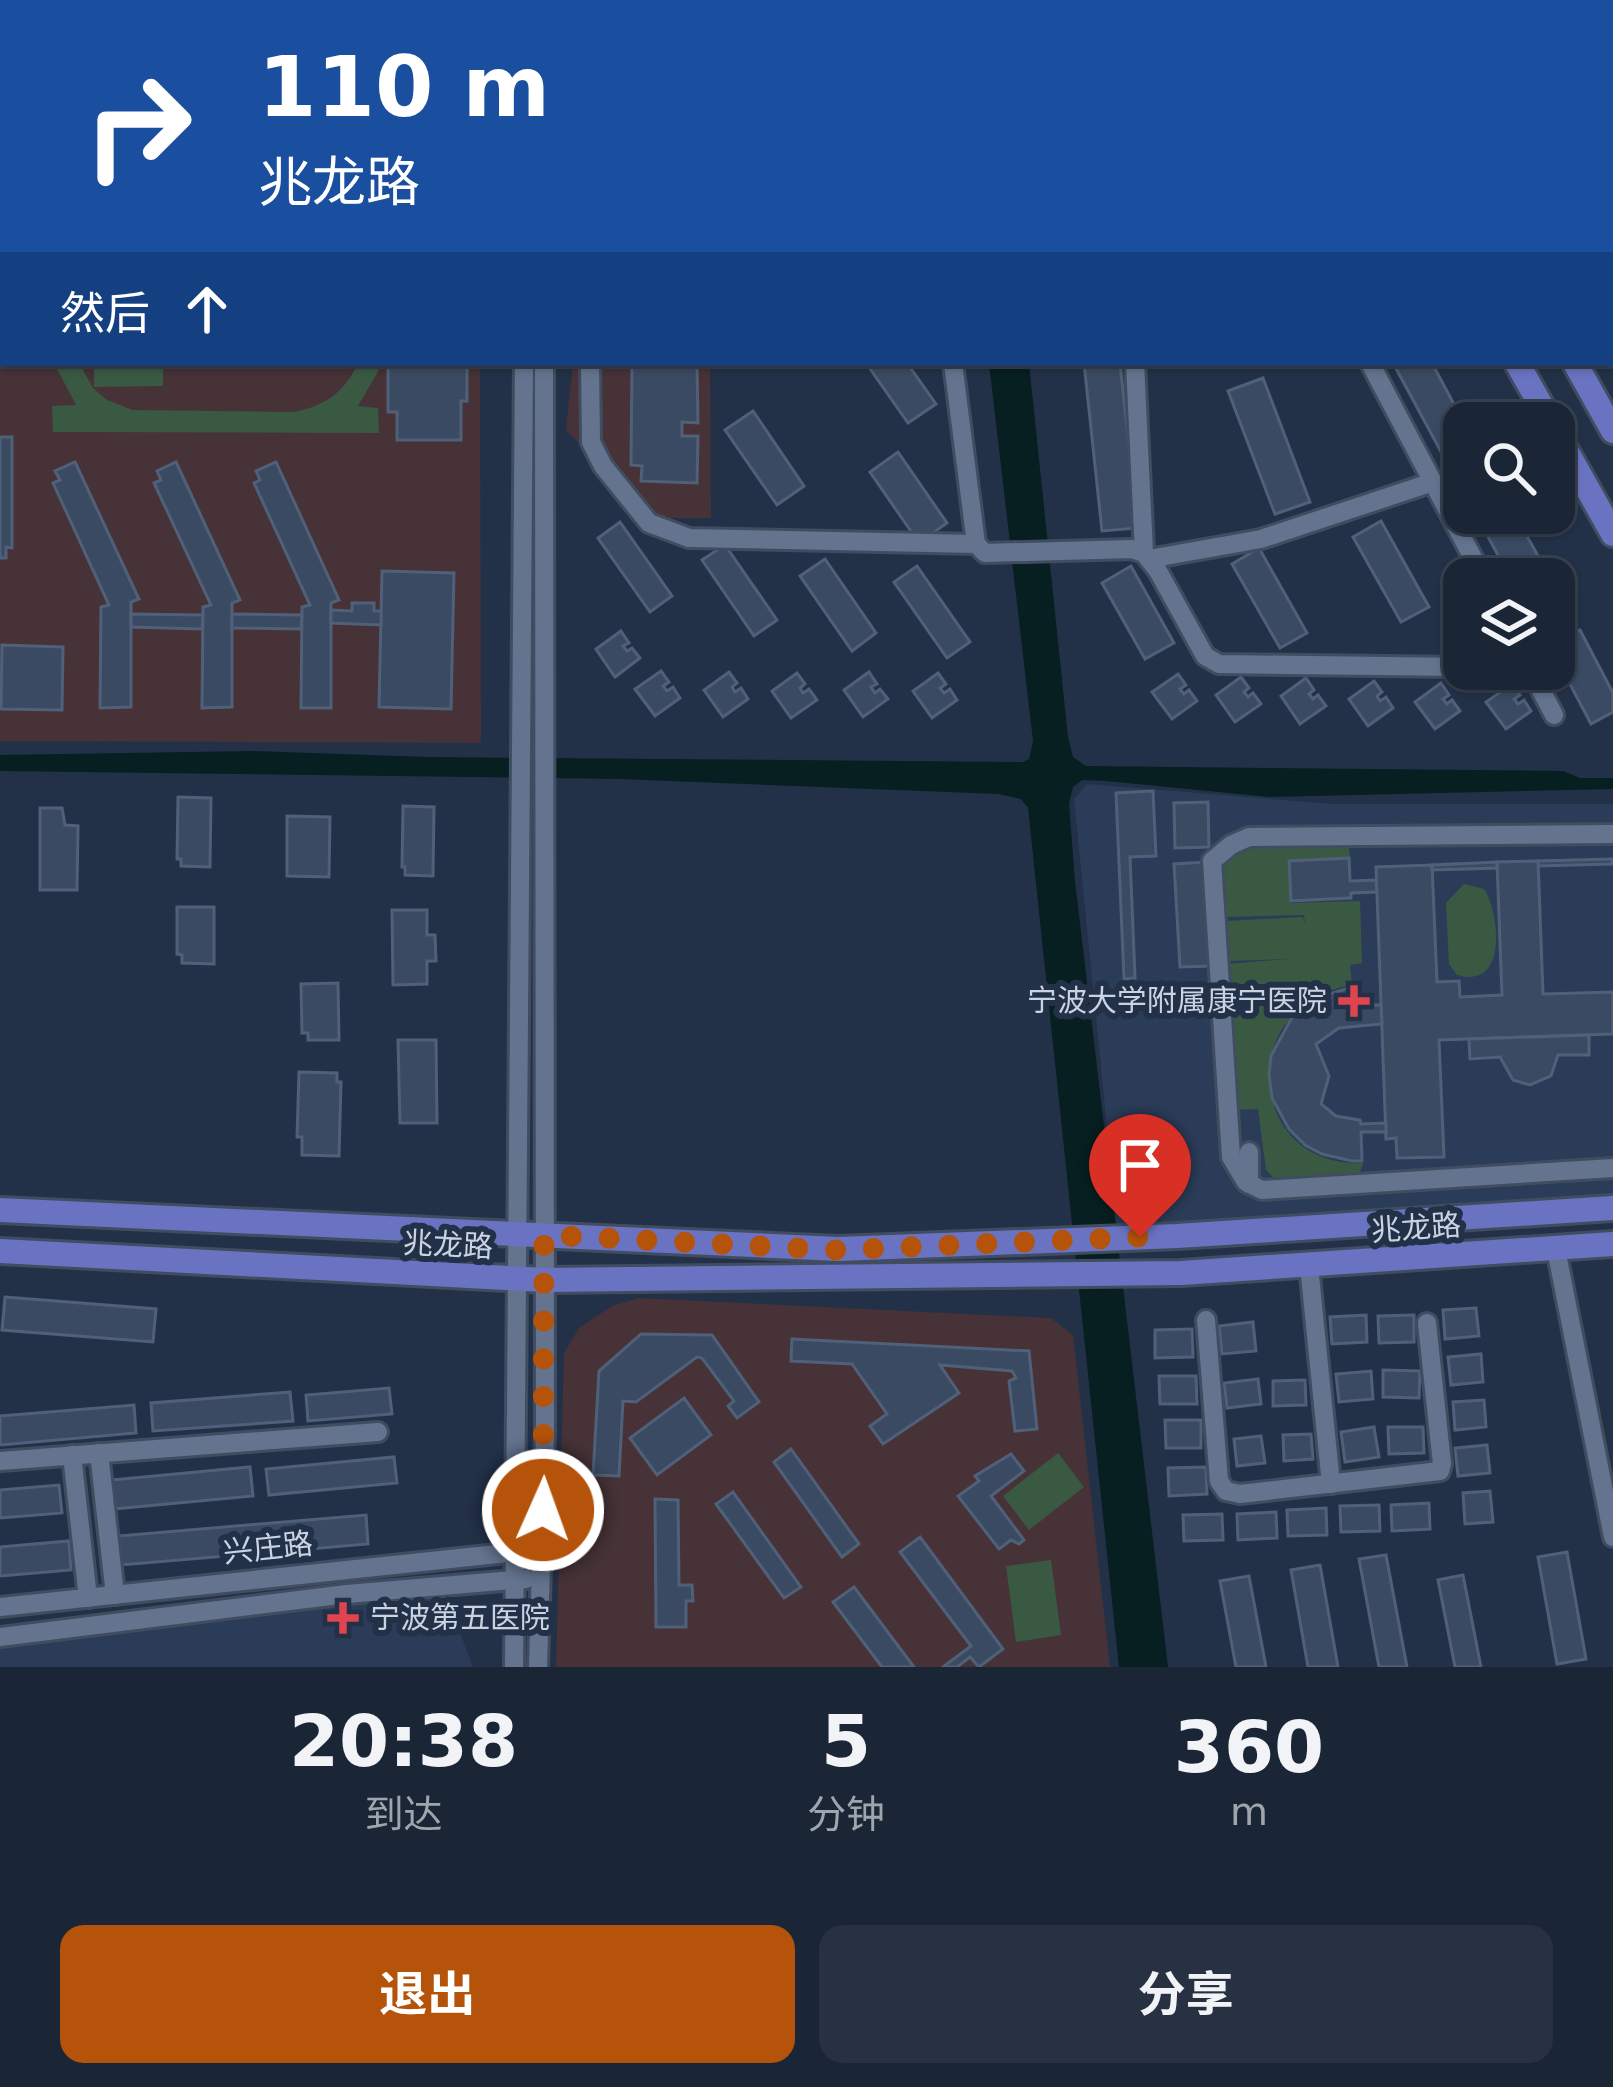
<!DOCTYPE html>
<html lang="zh">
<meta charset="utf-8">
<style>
body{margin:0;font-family:"DejaVu Sans","Noto Sans SC",sans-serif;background:#273142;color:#f1f3f6;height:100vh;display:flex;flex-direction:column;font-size:45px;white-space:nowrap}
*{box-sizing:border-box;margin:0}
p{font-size:39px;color:#9fa5ad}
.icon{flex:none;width:66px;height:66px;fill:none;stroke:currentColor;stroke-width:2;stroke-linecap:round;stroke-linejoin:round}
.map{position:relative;height:1667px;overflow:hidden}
.details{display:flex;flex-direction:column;background:#1a2536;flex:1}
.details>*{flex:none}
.top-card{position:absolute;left:0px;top:0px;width:1614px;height:366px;box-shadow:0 3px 9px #0004,0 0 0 3px #384251;background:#1a4fa0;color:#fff;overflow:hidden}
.controls{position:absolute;left:1443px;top:402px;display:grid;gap:24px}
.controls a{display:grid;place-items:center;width:132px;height:132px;border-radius:24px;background:#1a2536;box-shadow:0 3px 9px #0004,0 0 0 3px #384251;font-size:60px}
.pin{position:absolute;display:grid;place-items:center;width:102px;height:102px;color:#fff;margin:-123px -51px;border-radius:50% 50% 50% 0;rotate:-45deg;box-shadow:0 0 12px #0007}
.pin .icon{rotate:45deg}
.me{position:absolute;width:132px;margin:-66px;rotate:2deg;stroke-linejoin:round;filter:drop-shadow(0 0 9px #0008)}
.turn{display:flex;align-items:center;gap:42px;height:252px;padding:0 60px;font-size:54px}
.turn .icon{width:156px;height:156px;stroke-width:2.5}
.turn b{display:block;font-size:84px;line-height:102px}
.then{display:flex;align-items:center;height:114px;padding:0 60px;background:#0003;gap:24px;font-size:45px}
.eta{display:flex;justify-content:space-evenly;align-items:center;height:204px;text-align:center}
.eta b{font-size:72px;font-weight:700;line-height:84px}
.primary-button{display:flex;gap:24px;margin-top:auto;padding:24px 60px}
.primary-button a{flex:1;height:138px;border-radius:24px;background:#b45309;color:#fff;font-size:48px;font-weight:700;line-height:138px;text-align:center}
.primary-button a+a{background:#273142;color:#f1f3f6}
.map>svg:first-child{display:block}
</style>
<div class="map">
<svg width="1613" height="1667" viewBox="0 0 1613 1667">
<rect width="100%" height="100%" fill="#233148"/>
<g fill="#2b3c58">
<polygon points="1087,784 1333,804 1613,804 1613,1197 1117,1226 1074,799"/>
<polygon points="400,1596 428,1596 449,1604 473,1667 0,1667 0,1648"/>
</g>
<g fill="#463237">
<polygon points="0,232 3,232 3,363 480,363 481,743 0,741"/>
<polygon points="573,363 710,363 711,518 651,518 566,430"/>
<polygon points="639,1298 1051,1318 1073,1335 1110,1667 556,1667 564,1353 579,1328 612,1306"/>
</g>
<g fill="#3a5943">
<path d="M 54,363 L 79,363 L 93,388 L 107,400 L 133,410 L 294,412 C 325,406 345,392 358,363 L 383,363 L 358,406 L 378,408 L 379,433 L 53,432 L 52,406 L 76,405 Z"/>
<polygon points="94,363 163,363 163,386 94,387"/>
<path d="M 1249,847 L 1349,848 L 1350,857 L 1288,860 L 1290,903 L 1360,901 L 1362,963 L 1350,965 L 1352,985 C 1233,1004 1247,1169 1363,1163 L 1359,1176 L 1275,1179 L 1266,1170 L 1258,1109 L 1233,1110 L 1226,964 L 1288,959 L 1227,961 L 1225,921 L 1303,917 L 1305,924 L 1304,915 L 1225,917 L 1219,879 L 1227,858 Z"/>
<path d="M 1464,884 L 1484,889 C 1499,911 1509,990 1457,975 L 1449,964 L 1446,903 Z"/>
<polygon points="1058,1453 1084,1487 1029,1530 1003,1496"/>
<polygon points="1051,1560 1061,1635 1016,1642 1006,1566"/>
</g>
<polygon fill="#071f20" points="989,363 1029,363 1068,737 1073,757 1086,766 1563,771 1580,778 1613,778 1613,789 1269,797 1106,781 1082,780 1073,787 1069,804 1075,881 1168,1667 1119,1667 1028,808 1021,799 998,794 620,779 0,771 0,755 252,751 429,757 1023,762 1029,759 1033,741"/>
<g fill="#3b4a63" stroke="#506079" stroke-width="3">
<polygon points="363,0 441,0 441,3 365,3"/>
<polygon points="388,363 467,363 467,401 461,401 461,440 397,440 397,412 388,412"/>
<polygon points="866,363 907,363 936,404 908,423"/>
<polygon points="1084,363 1120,363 1138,528 1102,531"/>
<polygon points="1393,363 1432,363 1464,423 1464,451 1446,461"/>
<polygon points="632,364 697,364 698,423 682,422 682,436 698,436 697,483 641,481 642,466 631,465"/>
<polygon points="1263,378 1310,502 1275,514 1228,391"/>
<polygon points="753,411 804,486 777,505 725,430"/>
<polygon points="0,437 12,437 12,548 6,547 6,558 0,558"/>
<polygon points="898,452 947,523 919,543 870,472"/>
<polygon points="75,462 139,599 131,602 131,707 100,708 101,607 109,605 53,483 60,480 55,471"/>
<polygon points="176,462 240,600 232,603 232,707 202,708 203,607 211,605 154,483 161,480 157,471"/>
<polygon points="276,462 339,600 331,603 331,708 301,708 302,607 310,605 254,483 260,480 256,471"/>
<polygon points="1475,513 1514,513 1551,579 1511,579"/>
<polygon points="1381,521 1429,607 1401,622 1353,537"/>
<polygon points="620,522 672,596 650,612 598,538"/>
<polygon points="725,545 777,620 754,636 702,560"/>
<polygon points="1259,548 1307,633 1280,648 1232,564"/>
<polygon points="825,559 876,633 852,651 800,576"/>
<polygon points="917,566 970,642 947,658 894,582"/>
<polygon points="1131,566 1174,643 1145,659 1102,583"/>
<polygon points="382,571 454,573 451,709 379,707"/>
<polygon points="352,603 374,603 374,611 381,611 381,625 331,623 331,610 352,611"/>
<polygon points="131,614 203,615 202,629 131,627"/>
<polygon points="232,614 302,615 301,629 232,628"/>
<polygon points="1580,630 1613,693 1613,712 1591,724 1554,654 1554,643"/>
<polygon points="621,631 629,643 623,646 627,651 632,648 640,658 615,677 596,649"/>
<polygon points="2,645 63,647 62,710 1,709"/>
<polygon points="661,671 669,682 663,686 667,691 673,687 680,698 655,716 635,689"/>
<polygon points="729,672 737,683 732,687 735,692 741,688 748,699 723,717 704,690"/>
<polygon points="869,672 877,684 871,687 875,693 880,689 888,699 863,717 844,690"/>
<polygon points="797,673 805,684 800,688 803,693 809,689 817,700 791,718 772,691"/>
<polygon points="938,673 946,684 940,688 944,693 950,689 957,700 932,718 913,691"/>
<polygon points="1178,674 1186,685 1180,689 1184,694 1189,690 1197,701 1172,719 1152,692"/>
<polygon points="1241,677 1249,688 1244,692 1248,697 1253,693 1261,704 1235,722 1216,695"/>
<polygon points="1306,678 1314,690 1309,694 1313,699 1318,695 1326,706 1300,724 1281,696"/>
<polygon points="1374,681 1382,692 1377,696 1380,701 1386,697 1393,708 1368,726 1349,699"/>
<polygon points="1441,683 1449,695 1443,699 1447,704 1452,700 1460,711 1435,729 1415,702"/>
<polygon points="1512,684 1520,695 1514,699 1518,704 1524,700 1531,711 1506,729 1486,702"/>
<polygon points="1153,791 1156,856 1130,857 1135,978 1124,979 1116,793"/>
<polygon points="178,797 211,798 210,867 181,866 181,859 177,859"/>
<polygon points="1208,802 1209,847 1175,848 1174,803"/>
<polygon points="403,806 434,807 433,876 405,875 405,867 402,867"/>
<polygon points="40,808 62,808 65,825 78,826 77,890 40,890"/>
<polygon points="287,816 330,817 329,877 287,876"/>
<polygon points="1349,858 1350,881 1376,880 1377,892 1351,893 1351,898 1291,901 1289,861"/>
<polygon points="1612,859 1612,864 1538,866 1538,861"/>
<polygon points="1538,861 1543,994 1613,992 1613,1034 1439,1040 1444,1157 1397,1158 1396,1138 1386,1139 1376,867 1432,865 1437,982 1459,981 1460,997 1502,995 1497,862"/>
<polygon points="1206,862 1212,966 1180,967 1174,864"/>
<polygon points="1497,862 1497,868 1432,870 1432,865"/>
<polygon points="177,907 214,907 214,964 182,963 182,955 177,954"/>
<polygon points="392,910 427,910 427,935 435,935 436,961 427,961 427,984 393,985"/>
<polygon points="338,983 339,1040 308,1040 308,1033 302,1033 301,984"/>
<polygon points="1352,987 1354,1005 1381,1005 1382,1024 1339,1028 1316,1044 1329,1076 1321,1104 1336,1116 1360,1120 1361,1124 1386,1123 1386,1132 1361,1132 1362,1161 1352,1161 1322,1154 1305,1145 1289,1129 1272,1098 1269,1075 1271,1056 1291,1019 1317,998"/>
<polygon points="1589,1035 1589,1055 1558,1055 1551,1076 1530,1085 1513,1080 1500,1057 1470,1059 1469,1039"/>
<polygon points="398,1040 436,1040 437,1123 400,1123"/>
<polygon points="299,1072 337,1073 337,1082 341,1082 339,1156 302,1155 302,1137 297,1137"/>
<polygon points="5,1297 156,1309 153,1342 2,1330"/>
<polygon points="1476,1308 1479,1336 1445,1339 1443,1310"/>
<polygon points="1366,1315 1367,1342 1332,1344 1330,1317"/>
<polygon points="1414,1315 1414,1342 1379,1343 1378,1316"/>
<polygon points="1253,1322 1256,1351 1222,1354 1219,1326"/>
<polygon points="1192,1329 1193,1357 1155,1358 1155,1330"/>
<polygon points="641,1334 712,1335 759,1402 737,1418 728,1406 734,1401 702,1358 697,1357 636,1402 623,1401 619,1476 593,1475 599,1371"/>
<polygon points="792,1339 1029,1351 1037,1429 1015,1431 1009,1381 1016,1378 1012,1371 940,1365 959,1393 883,1444 870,1426 887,1414 852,1364 791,1361"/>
<polygon points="1481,1354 1483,1382 1451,1385 1448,1357"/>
<polygon points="1383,1370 1420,1371 1419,1398 1383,1397"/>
<polygon points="1371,1371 1373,1399 1339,1402 1336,1374"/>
<polygon points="1159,1376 1196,1376 1197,1404 1160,1404"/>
<polygon points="1258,1379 1261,1404 1227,1408 1224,1383"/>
<polygon points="1305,1380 1306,1405 1273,1406 1273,1381"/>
<polygon points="389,1388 392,1414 308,1421 306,1395"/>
<polygon points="290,1392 293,1421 153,1431 151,1403"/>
<polygon points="684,1398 711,1435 657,1475 630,1438"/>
<polygon points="1484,1400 1486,1427 1455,1430 1453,1402"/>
<polygon points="134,1405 136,1433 0,1445 0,1416"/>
<polygon points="1165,1420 1201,1420 1201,1448 1166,1448"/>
<polygon points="1374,1427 1379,1457 1345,1462 1341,1432"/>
<polygon points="1388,1427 1423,1427 1424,1453 1389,1454"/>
<polygon points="1311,1434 1313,1459 1284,1461 1283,1435"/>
<polygon points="1261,1436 1265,1463 1237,1466 1234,1439"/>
<polygon points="1487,1445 1490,1473 1458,1476 1455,1448"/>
<polygon points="791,1449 859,1544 842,1557 774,1462"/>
<polygon points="1011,1454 1024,1471 991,1496 1024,1540 1019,1544 1011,1540 999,1549 958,1496 979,1481 975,1476"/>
<polygon points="394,1457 397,1483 269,1495 266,1469"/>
<polygon points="250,1467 253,1496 113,1509 111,1480"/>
<polygon points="1206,1467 1207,1494 1169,1496 1168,1468"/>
<polygon points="59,1485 62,1513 0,1518 0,1490"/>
<polygon points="1490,1491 1493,1522 1465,1524 1463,1493"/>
<polygon points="733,1492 801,1587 784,1598 716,1504"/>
<polygon points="655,1499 678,1500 679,1585 692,1585 693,1601 686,1601 686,1627 656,1627"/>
<polygon points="1429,1503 1430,1529 1392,1531 1391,1505"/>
<polygon points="1379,1505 1380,1531 1341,1532 1340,1506"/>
<polygon points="1326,1508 1327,1535 1288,1536 1287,1510"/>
<polygon points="1276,1512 1277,1538 1238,1540 1237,1514"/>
<polygon points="1222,1514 1223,1540 1184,1541 1183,1515"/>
<polygon points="366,1515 368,1544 121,1565 118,1536"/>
<polygon points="920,1537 1003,1649 979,1667 970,1657 957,1667 943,1667 971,1646 900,1552"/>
<polygon points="69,1541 71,1570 0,1576 0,1547"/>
<polygon points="1567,1552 1586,1659 1557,1664 1538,1557"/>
<polygon points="1386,1555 1407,1667 1379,1667 1359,1559"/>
<polygon points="1320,1565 1338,1667 1308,1667 1291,1570"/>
<polygon points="1463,1575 1481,1667 1455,1667 1438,1580"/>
<polygon points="1249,1576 1266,1667 1236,1667 1220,1581"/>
<polygon points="854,1587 914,1667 882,1667 833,1602"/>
</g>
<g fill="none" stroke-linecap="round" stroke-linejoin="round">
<g stroke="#404c60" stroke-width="24">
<g id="minor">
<polyline points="23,0 25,3"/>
<polyline points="289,0 291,3"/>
<polyline points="649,0 649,3"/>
<polyline points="812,0 812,3"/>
<polyline points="914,0 914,3"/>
<polyline points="1165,0 1166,3"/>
<polyline points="524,3 524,0"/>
<polyline points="547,3 547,0"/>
<polyline points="0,185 3,185"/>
<polyline points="0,219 3,219"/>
<polyline points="590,363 591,442 603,466 649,523 689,538 976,544 985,553 1132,549 1144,553 1158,571 1205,656 1219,664 1464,667"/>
<polyline points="953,363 976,544"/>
<polyline points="1135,363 1144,553"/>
<polyline points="1370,363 1484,579"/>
<polyline points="1149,559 1261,539 1433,482"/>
<polyline points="1530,669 1554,715"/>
<polyline points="1613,834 1249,837 1231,845 1212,861 1231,1157 1246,1182 1262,1190 1613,1168"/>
<polyline points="1249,1184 1249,1152"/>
<polyline points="1556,1249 1613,1537"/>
<polyline points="1309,1266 1331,1484"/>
<polyline points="1206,1320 1219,1481 1226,1491 1240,1494 1440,1471 1442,1464 1427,1323"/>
<polyline points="99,1453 115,1595"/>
<polyline points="72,1455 88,1598"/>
<polyline points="0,1461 378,1432"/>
<polyline points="0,1607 525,1551"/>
<polyline points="0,1637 347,1594 526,1579"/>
<polyline points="514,1667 524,363"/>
<polyline points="538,1667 545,1431 544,363"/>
</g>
</g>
<g stroke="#404c60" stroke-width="30">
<g id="major">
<polyline points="1314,0 1316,3"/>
<polyline points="1371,0 1373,3"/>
<polyline points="1517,363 1551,423"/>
<polyline points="1575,363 1613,431"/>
<polyline points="1554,429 1613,534"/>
<polyline points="0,1210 838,1249 1177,1236 1613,1208"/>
<polyline points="0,1251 545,1280 1181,1273 1613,1244"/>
</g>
</g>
<use href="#minor" stroke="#64748f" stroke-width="18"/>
<use href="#major" stroke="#6a73c1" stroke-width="24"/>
</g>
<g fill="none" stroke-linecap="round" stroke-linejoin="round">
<polyline stroke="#b45309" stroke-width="21" stroke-dasharray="0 37.8" points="543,1510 544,1235 838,1250 1140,1237"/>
</g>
<g fill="#e0444e" stroke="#233148" stroke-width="4.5">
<path d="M1348 983h12v12h12v12h-12v12h-12v-12h-12v-12h12z"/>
<path d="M337 1600h12v12h12v12h-12v12h-12v-12h-12v-12h12z"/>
</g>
<g text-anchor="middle" stroke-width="12" stroke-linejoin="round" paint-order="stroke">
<g font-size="30" fill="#c9d3e2" stroke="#233148" text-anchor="end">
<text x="1327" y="1011">宁波大学附属康宁医院</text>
<text x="370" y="1628" text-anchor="start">宁波第五医院</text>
</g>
<g font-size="30" fill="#c9d3e2" stroke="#233148">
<text transform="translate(1416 1228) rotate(-4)" y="10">兆龙路</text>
<text transform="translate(448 1245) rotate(3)" y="10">兆龙路</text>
<text transform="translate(268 1548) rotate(-6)" y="10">兴庄路</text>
</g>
</g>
</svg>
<div class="controls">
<a><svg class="icon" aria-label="search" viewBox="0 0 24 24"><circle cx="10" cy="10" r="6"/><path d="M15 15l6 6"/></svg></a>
<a><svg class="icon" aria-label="layers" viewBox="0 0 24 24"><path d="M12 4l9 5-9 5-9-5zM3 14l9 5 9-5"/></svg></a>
</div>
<div class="pin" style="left:1140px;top:1237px;background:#d93025"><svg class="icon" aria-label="arrive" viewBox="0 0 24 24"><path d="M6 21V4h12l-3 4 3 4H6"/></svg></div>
<svg class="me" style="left:543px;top:1510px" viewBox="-20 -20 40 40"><circle r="17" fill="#b45309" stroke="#fff" stroke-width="3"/><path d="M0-11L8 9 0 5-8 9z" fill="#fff"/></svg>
<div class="top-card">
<div class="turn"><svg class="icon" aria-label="right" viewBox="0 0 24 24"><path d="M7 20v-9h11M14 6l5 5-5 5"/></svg><div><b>110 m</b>兆龙路</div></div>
<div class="then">然后<svg class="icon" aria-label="ahead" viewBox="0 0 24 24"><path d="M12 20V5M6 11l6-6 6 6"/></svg></div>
</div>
</div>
<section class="details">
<div class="eta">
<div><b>20:38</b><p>到达</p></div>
<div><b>5</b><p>分钟</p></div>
<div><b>360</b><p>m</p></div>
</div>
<div class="primary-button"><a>退出</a><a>分享</a></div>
</section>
